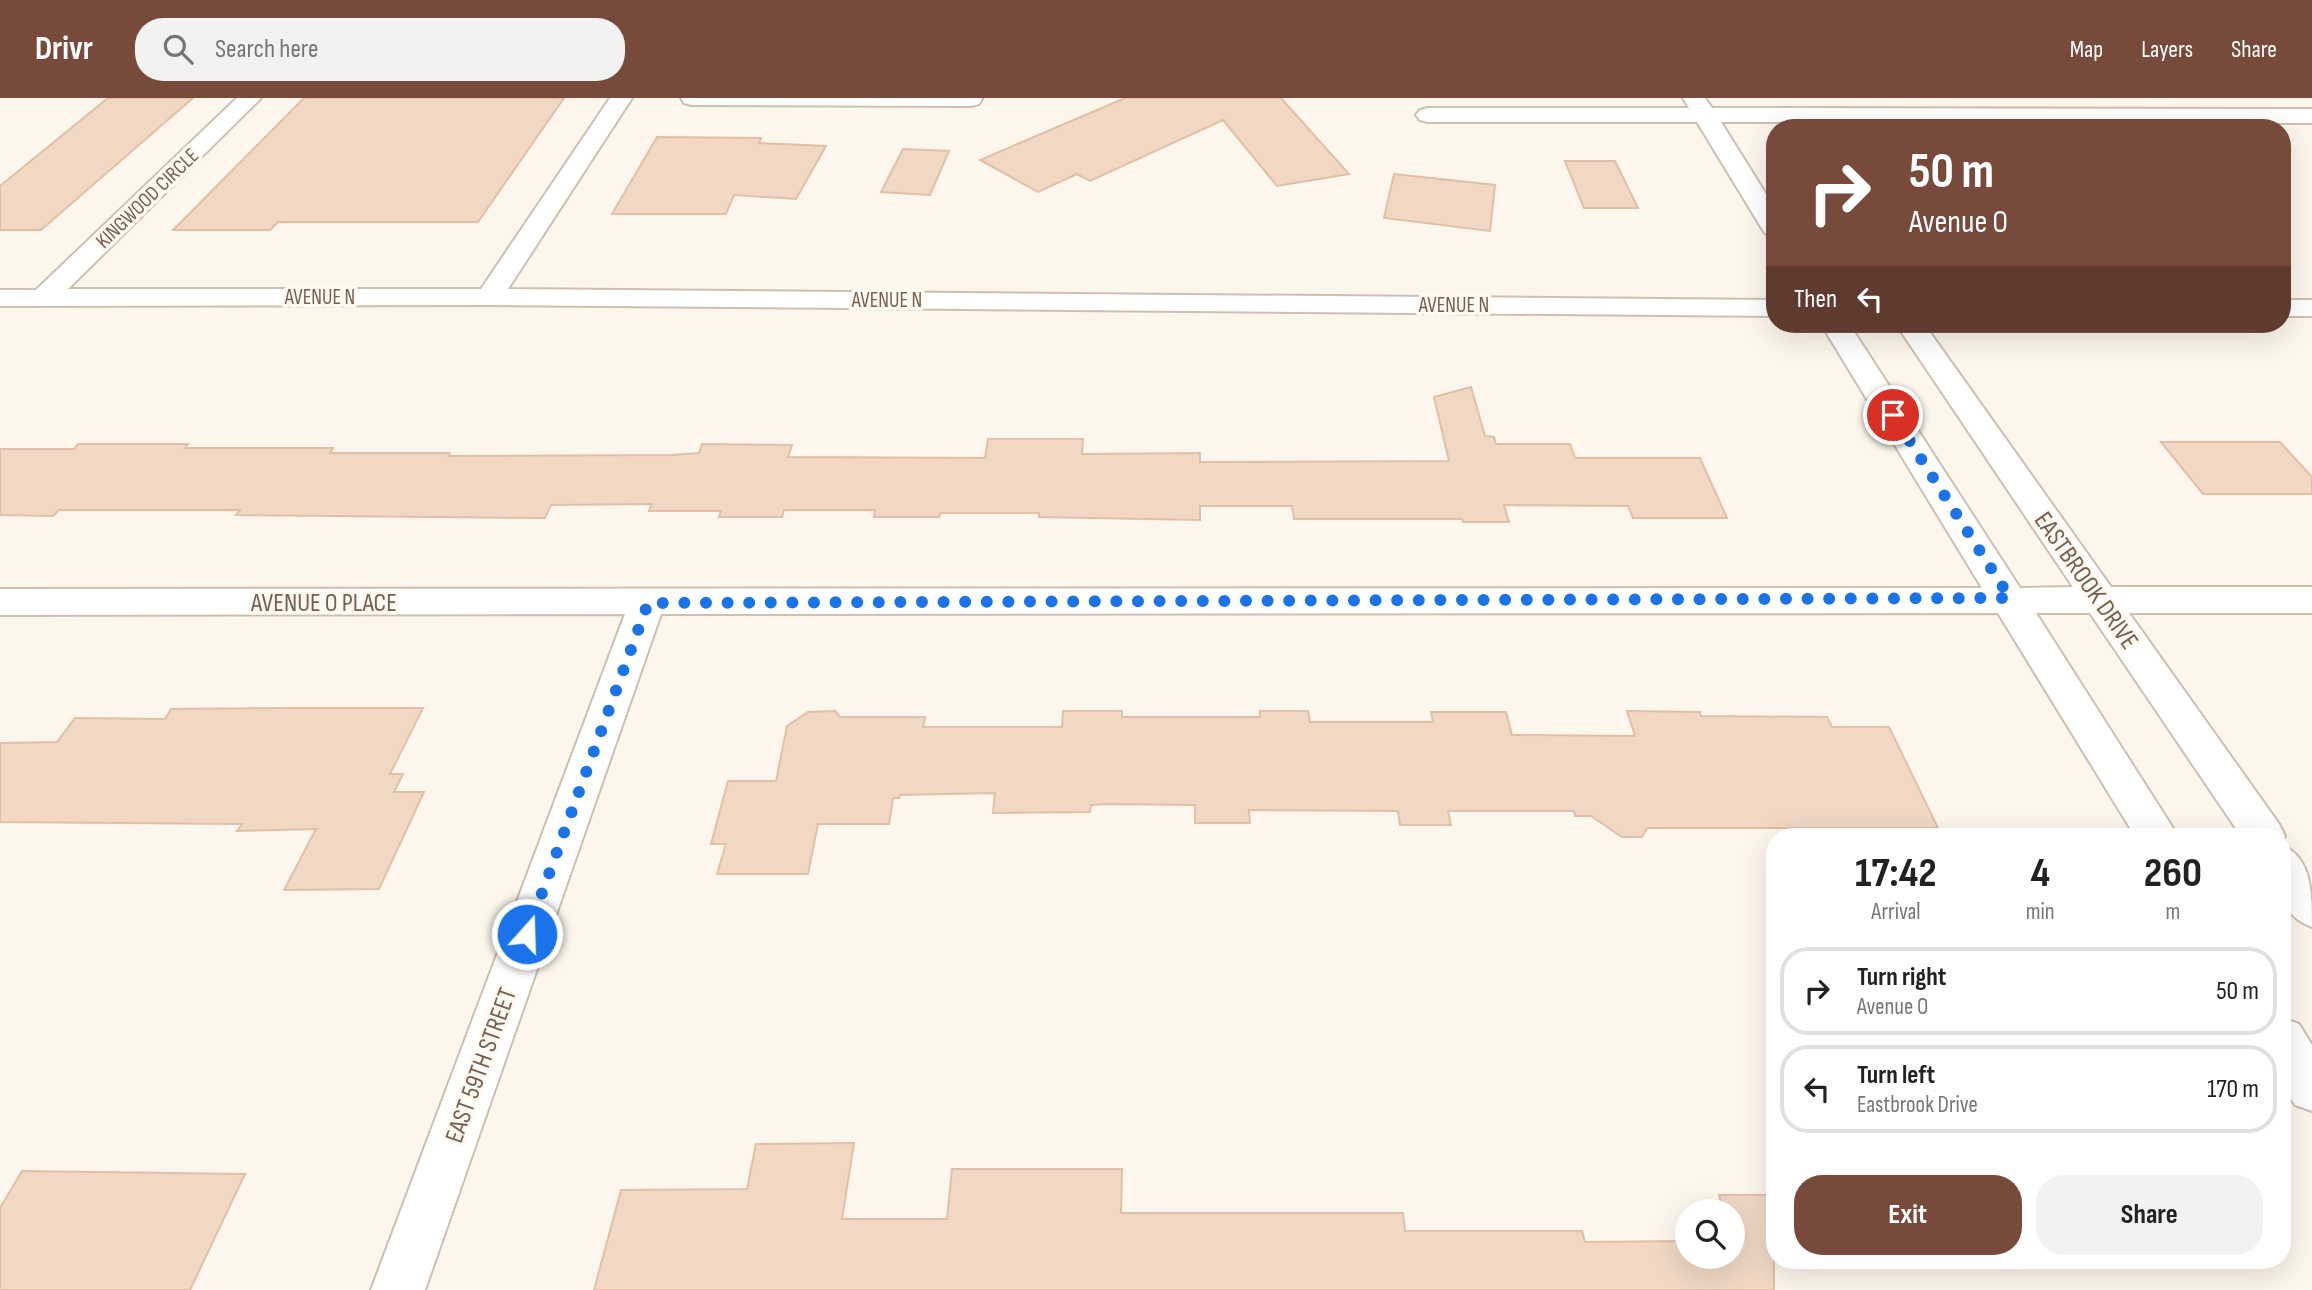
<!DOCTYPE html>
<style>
body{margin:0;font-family:"Sofia Sans Condensed",sans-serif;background:#f2f2f2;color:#222;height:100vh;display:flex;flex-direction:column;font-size:26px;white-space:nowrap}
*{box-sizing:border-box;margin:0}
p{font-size:23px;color:#767676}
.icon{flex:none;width:38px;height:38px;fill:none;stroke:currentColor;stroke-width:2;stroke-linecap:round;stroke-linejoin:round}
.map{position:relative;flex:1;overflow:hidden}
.details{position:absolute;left:1766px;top:730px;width:525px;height:441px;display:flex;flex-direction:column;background:#fff;border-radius:28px;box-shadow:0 7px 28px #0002}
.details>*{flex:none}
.guide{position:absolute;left:1766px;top:21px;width:525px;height:214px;border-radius:28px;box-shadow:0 7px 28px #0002;background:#774a3b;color:#fff;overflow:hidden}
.tools{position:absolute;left:1675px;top:1101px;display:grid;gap:14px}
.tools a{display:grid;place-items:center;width:70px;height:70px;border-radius:50%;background:#fff;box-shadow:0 7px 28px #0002;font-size:35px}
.pin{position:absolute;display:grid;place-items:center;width:60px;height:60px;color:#fff;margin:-30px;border:4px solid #fff;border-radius:50%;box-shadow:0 2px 7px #0007}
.me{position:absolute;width:77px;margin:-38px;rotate:20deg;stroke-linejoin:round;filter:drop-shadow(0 0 5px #0008)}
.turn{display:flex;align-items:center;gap:24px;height:147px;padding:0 28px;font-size:32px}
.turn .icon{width:91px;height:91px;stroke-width:2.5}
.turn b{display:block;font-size:49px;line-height:60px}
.then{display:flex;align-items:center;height:66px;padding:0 28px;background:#0003;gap:14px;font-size:26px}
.eta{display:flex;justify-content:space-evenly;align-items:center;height:119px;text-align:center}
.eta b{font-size:42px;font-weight:700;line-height:49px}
.primary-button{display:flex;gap:14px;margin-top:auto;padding:14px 28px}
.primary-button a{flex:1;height:80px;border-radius:28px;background:#774a3b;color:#fff;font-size:28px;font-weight:700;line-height:80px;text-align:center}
.primary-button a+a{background:#f2f2f2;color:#222}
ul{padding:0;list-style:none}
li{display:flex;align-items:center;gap:21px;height:88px;margin:0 14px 10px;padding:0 14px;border:4px solid #e0e0e0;border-radius:28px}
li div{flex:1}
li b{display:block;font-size:26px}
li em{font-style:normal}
header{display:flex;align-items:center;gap:42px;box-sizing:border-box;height:98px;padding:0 35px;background:#774a3b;color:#fff}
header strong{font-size:33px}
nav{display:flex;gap:38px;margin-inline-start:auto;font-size:24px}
.search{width:490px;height:63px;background:#f2f2f2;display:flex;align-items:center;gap:18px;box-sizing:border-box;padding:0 24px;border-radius:28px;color:#767676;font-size:26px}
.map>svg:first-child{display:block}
</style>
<header>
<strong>Drivr</strong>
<div class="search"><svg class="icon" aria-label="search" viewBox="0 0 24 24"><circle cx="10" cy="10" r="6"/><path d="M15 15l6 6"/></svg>Search here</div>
<nav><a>Map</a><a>Layers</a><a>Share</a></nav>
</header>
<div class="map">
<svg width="2312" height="1192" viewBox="0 0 2312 1192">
<rect width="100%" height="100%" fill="#fcf6ec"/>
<g fill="#f0d8c5" stroke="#e2bfa6" stroke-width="2">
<polygon points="108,0 193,0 41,132 0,132 0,88"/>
<polygon points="304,0 564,0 478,124 278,124 270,132 173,132"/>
<polygon points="1125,0 1281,0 1349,76 1277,88 1223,22 1090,83 1077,76 1038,94 980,62"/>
<polygon points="657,39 761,40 759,45 826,48 796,101 734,97 726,116 612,116"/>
<polygon points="903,51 949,53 930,97 881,94"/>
<polygon points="1565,63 1615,63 1638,110 1584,110"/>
<polygon points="1394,76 1495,87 1490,133 1384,120"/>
<polygon points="1471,289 1485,338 1494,339 1496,346 1570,346 1575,360 1700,360 1727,420 1633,420 1628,408 1504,407 1509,424 1463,424 1462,421 1294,421 1292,408 1200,408 1200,422 1039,419 1039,415 940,415 939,419 874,419 875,412 784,412 782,419 719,419 721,413 649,413 652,406 551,407 545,420 236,417 240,412 59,412 53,418 0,417 0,351 74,351 78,346 188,346 185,350 333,350 330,355 450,355 449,358 672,357 699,355 702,346 792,347 788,359 985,360 988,341 1083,341 1082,356 1200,355 1200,364 1449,363 1434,299"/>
<polygon points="2161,344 2280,344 2312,379 2312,396 2203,396"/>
<polygon points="290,610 423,610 390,676 403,676 394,694 424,694 379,791 284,792 316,731 237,733 242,726 0,724 0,645 57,644 75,620 165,621 171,611"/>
<polygon points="835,613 840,619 925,619 923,629 1062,629 1063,613 1122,613 1122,619 1260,619 1260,613 1308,613 1310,624 1433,624 1431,614 1506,614 1512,637 1635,638 1627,613 1700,614 1701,618 1827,619 1832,629 1889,629 1938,730 1647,730 1642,739 1622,739 1591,718 1575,718 1574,713 1448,713 1451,727 1400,727 1398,713 1249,712 1250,725 1195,725 1195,707 1106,706 1091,707 1090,714 993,715 995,695 900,697 899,700 893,700 889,726 818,726 808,776 717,776 726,746 711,746 728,683 776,683 787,628 808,614"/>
<polygon points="854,1045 842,1121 947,1121 952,1071 1122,1071 1121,1115 1403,1115 1405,1133 1582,1133 1585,1144 1687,1143 1687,1158 1732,1158 1732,1113 1723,1113 1719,1097 1774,1097 1774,1192 594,1192 621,1092 747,1091 756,1046"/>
<polygon points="22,1073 245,1076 190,1192 0,1192 0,1110"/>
</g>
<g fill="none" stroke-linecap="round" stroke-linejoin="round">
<g stroke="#cebfb1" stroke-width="4">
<g id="minor">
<polygon points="237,0 261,0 68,191 481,191 610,0 632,0 508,191 1774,202 1774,218 489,207 0,208 0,192 36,192"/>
<polygon points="681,0 982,0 982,1 979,6 971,8 692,7 684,5"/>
<polygon points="1683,0 1705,0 1712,10 2312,11 2312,25 1721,24 1774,109 1774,137 1765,135 1761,129 1697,24 1428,24 1420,22 1416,17 1420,12 1428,10 1689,10"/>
<rect x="2282" y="202" width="30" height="16"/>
<polygon points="1821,226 1849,226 2020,490 2073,489 1896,226 1924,226 2111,489 2312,489 2312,515 2129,515 2279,726 2285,738 2282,744 2282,738 2241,738 2090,515 2036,515 2178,738 2135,738 1998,515 661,516 425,1192 371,1192 625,516 0,517 0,491 1982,490"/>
<path d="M 2282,747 C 2312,760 2312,795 2312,829 C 2273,815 2282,781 2282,747 Z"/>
<polygon points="2282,920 2299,926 2312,947 2312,1013 2295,1007 2282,986"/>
</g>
</g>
<use href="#minor" fill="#fff" fill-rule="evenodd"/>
</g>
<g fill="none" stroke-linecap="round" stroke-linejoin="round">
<polyline stroke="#1a73e8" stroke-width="12" stroke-dasharray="0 21.6" points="527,836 648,505 2010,500 1893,317"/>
</g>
<g text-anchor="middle" stroke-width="7" stroke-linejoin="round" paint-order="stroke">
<g font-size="21" fill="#775f4f" stroke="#fefaf3">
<text transform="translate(147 100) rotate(-44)" y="7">KINGWOOD CIRCLE</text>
<text x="320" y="206">AVENUE N</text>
<text x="887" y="209">AVENUE N</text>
<text x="1454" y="214">AVENUE N</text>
</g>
<g font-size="26" fill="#775f4f" stroke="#fefaf3">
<text transform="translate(2087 482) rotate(55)" y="9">EASTBROOK DRIVE</text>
<text x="324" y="513">AVENUE O PLACE</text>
<text transform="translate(480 967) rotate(-70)" y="9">EAST 59TH STREET</text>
</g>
</g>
</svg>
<div class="tools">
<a><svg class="icon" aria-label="search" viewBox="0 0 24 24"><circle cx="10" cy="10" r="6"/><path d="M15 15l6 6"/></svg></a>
</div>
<div class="pin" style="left:1893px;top:317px;background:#d93025"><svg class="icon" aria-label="arrive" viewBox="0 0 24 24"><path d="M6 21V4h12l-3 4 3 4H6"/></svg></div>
<svg class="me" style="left:527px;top:836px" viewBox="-20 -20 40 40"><circle r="17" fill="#1a73e8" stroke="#fff" stroke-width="3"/><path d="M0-11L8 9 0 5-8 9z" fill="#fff"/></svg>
<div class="guide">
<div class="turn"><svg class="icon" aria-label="right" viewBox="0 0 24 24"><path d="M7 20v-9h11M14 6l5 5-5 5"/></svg><div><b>50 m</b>Avenue O</div></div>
<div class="then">Then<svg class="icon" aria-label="left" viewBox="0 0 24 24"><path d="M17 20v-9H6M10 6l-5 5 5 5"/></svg></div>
</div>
<section class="details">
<div class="eta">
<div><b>17:42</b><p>Arrival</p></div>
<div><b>4</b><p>min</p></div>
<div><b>260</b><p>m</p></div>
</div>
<ul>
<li><svg class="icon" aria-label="right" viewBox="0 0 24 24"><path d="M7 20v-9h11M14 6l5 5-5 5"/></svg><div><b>Turn right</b><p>Avenue O</p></div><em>50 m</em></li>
<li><svg class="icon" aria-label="left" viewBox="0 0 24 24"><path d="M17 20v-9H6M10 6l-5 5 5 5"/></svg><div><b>Turn left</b><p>Eastbrook Drive</p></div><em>170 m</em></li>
</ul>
<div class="primary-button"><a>Exit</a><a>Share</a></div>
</section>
</div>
